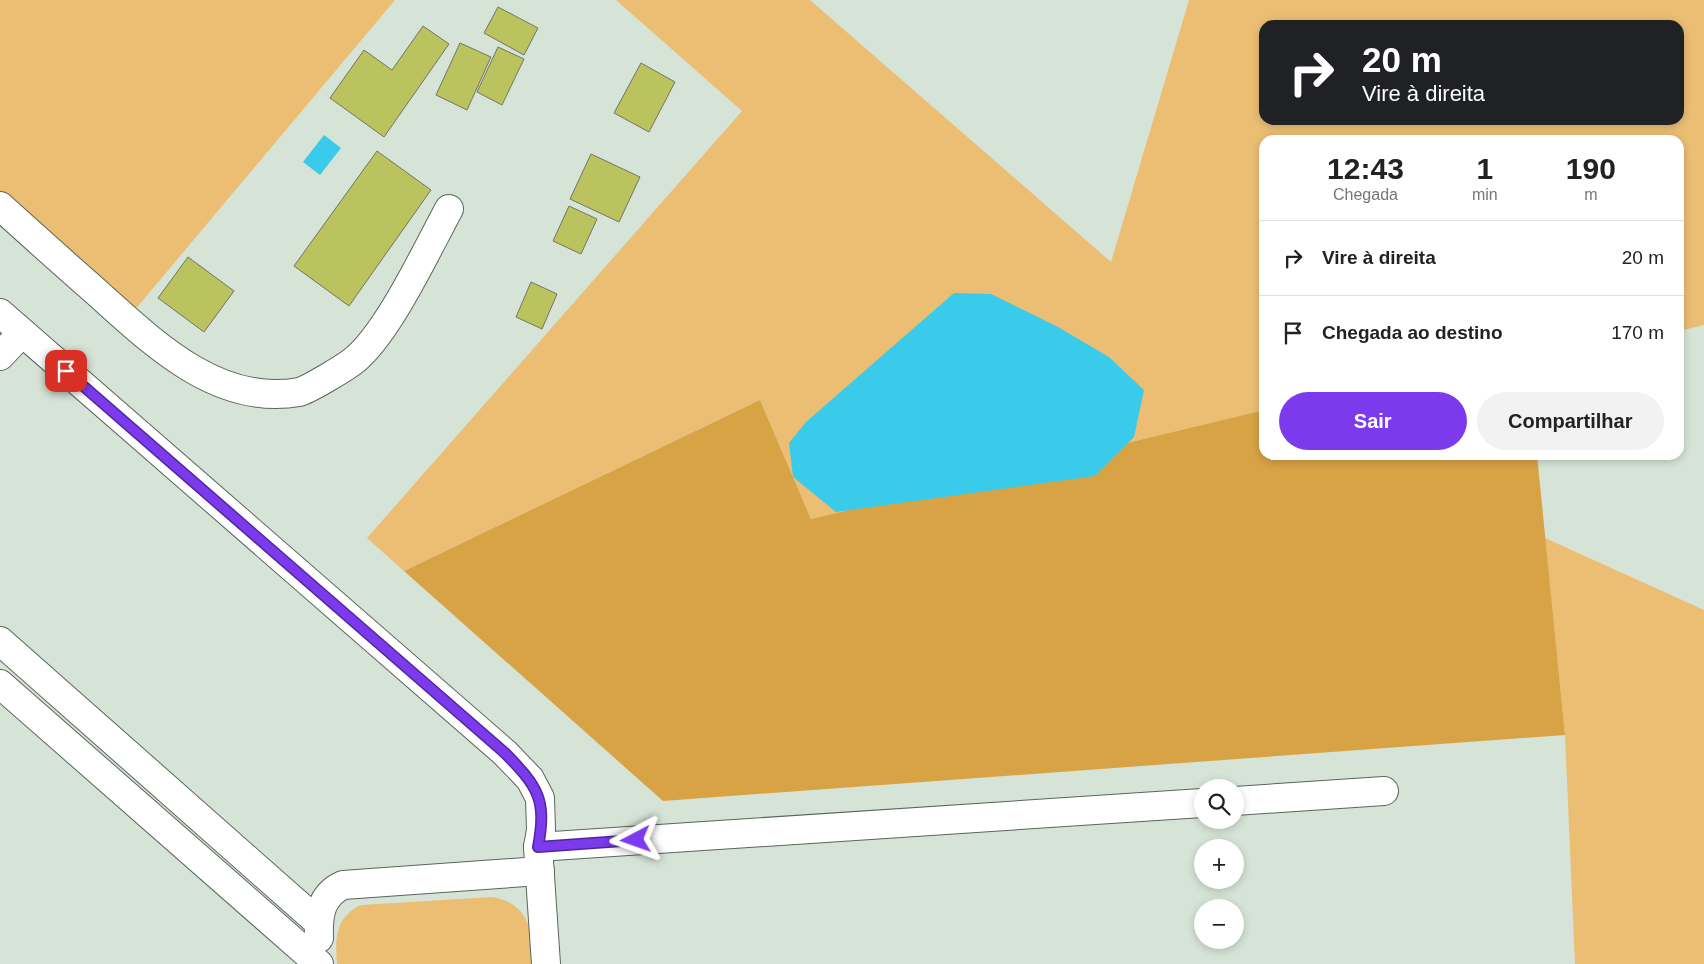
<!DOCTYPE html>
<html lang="pt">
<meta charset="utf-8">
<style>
body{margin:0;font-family:Arial,sans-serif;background:#f2f2f2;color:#222;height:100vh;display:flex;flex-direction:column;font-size:19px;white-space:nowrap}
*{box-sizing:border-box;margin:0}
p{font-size:16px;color:#767676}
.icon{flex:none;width:28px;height:28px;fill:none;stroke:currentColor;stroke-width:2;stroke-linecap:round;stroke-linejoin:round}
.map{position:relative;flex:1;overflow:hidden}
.panel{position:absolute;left:1259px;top:135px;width:425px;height:325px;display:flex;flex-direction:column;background:#fff;border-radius:15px;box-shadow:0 2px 8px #0003}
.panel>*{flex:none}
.hud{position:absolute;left:1259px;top:20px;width:425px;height:105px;border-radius:15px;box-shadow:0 2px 8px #0003;background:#202124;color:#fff;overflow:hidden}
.tools{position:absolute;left:1194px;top:779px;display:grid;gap:10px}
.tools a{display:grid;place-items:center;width:50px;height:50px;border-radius:50%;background:#fff;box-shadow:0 2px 8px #0003;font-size:25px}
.pin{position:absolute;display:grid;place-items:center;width:42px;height:42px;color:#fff;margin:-21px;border-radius:10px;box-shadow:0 2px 8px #0006}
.me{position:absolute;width:55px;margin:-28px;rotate:266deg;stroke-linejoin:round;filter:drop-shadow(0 0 4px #0008)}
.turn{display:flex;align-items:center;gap:18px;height:105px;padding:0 20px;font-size:22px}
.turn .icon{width:65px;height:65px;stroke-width:2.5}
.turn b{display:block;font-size:35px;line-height:42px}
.eta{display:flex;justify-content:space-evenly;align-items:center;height:85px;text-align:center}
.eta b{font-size:30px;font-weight:700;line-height:35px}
.action{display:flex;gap:10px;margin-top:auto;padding:10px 20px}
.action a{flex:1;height:58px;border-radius:30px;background:#7c3aed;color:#fff;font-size:20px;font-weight:700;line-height:58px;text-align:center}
.action a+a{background:#f2f2f2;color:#222}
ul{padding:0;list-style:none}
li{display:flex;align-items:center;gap:15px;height:75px;padding:0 20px;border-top:1px solid #e0e0e0}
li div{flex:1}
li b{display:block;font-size:19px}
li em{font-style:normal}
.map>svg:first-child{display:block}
</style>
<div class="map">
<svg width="1704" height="964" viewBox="0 0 1704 964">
<rect width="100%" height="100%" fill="#d6e4d7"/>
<g fill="#ebbe74" fill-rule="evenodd">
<polygon points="0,0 395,0 123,324 0,215"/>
<path d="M 616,0 L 810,0 L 1111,262 L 1189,0 L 1704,0 L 1704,325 L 1679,331 L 1679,140 L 1264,140 L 1264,410 L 811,519 L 760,400 L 404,571 L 367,538 L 742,111 ZM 1264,25 L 1679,25 L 1679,120 L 1264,120 Z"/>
<polygon points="1545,538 1704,610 1704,964 1575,964 1565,735"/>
<path d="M 492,897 C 531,904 531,931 535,964 L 337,964 C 335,939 335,917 361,905 Z"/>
</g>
<polygon fill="#d8a345" points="760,400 811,519 1264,410 1264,455 1537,455 1565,735 663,801 404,571"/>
<g fill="#3acbeb">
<polygon points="324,135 341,148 320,175 303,162"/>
<polygon points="954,293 991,294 1058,327 1109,357 1144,390 1134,437 1095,476 836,512 793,477 789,443 806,422"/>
</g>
<g fill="#bbc35e" stroke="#727465">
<polygon points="498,7 538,28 524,55 484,33"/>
<polygon points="423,26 449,44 384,137 330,98 364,50 392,70"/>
<polygon points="460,43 491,57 467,110 436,95"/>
<polygon points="498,47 524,59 502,105 477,92"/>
<polygon points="641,63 675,82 649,132 614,113"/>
<polygon points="377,151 431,190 349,306 294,266"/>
<polygon points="591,154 640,177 619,222 570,199"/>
<polygon points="569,206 597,219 581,254 553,241"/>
<polygon points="188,257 234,291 204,332 158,298"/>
<polygon points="531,282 557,294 542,329 516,317"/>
</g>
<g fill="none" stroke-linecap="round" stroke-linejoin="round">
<g stroke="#59665a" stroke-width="30">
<g id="street">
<path d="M 0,206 C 31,234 62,262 93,289 C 150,340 216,407 299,392 C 308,390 344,368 352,362 C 387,336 427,249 449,209"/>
<polyline points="0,313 505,753 530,779 540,798 541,830 538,847 546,964"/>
<polyline points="0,356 22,333"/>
<polyline points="0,641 318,922"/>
<polyline points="0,684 319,964"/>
<polyline points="1235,801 1384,791"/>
<polyline points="538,847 1202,803"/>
<path d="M 319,938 C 318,915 321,895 343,885 L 540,871"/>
</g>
</g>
<use href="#street" stroke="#fff" stroke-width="28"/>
</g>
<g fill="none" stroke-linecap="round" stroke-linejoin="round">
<g stroke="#51269a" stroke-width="12">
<path id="route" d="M 66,371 L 505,753 C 538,787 547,799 538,847 L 636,840"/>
</g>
<use href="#route" stroke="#7c3aed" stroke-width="9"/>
</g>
</svg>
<div class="tools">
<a><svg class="icon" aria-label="search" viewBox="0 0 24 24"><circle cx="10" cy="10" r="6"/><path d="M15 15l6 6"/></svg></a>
<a>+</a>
<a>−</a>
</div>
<div class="pin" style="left:66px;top:371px;background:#d93025"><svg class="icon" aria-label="arrive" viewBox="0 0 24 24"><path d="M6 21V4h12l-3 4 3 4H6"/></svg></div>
<svg class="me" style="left:636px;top:840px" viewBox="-20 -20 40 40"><path d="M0-17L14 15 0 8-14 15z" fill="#7c3aed" stroke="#fff" stroke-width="4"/></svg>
<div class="hud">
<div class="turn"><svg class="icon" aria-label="right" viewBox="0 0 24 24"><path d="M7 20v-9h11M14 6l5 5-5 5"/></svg><div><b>20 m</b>Vire à direita</div></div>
</div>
<section class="panel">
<div class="eta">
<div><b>12:43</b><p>Chegada</p></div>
<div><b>1</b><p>min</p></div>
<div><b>190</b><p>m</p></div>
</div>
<ul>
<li><svg class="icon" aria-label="right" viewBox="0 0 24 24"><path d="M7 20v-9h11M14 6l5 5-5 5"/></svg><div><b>Vire à direita</b></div><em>20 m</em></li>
<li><svg class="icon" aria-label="arrive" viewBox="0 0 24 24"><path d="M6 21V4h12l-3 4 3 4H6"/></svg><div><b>Chegada ao destino</b></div><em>170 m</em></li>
</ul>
<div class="action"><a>Sair</a><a>Compartilhar</a></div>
</section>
</div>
